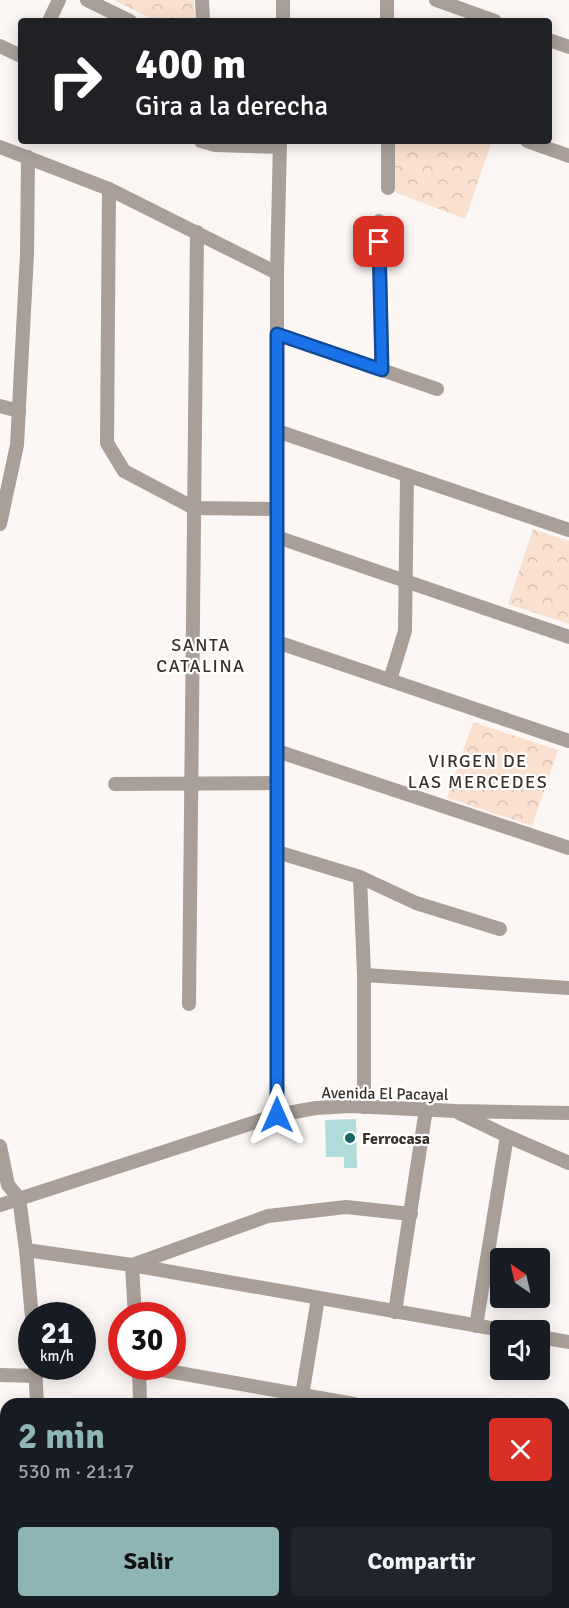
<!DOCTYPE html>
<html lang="es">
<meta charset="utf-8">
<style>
body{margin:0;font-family:Signika,sans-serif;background:#20242c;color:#f1f3f6;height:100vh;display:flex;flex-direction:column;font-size:22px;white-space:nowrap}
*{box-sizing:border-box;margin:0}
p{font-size:20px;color:#9ea1a6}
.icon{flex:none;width:33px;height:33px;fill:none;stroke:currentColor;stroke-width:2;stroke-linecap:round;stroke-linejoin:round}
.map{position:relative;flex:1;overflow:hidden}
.panel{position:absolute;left:0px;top:1398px;width:570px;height:210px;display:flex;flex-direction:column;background:#171b24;border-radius:18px 18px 0 0;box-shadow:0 3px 15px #0003}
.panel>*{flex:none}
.hud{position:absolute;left:18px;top:18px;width:534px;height:126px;border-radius:6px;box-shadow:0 3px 15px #0003;background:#202124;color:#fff;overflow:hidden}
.needle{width:39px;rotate:326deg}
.tools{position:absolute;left:490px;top:1248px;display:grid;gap:12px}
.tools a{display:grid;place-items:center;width:60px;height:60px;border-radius:6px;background:#171b24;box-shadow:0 3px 15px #0003;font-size:30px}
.speed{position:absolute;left:18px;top:1302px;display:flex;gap:12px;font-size:30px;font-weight:700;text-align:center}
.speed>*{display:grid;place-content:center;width:78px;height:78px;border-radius:50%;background:#171b24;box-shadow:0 3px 15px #0003;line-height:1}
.speed small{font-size:15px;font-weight:400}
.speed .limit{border:9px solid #d22;background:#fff;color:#111}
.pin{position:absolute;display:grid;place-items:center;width:51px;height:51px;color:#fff;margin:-26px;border-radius:12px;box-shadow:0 3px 9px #0006}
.me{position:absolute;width:66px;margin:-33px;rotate:0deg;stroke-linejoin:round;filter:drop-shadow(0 0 4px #0008)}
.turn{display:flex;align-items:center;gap:21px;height:126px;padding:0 18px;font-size:27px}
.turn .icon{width:78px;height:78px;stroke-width:2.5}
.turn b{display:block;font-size:42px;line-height:51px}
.round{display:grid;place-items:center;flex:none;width:63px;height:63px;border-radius:6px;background:#20242c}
.overview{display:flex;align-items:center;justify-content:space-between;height:102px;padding:0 18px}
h1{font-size:36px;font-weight:700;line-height:45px;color:#8fb4b6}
.button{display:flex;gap:12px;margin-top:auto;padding:12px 18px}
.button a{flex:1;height:69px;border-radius:6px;background:#8fb4b6;color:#111;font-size:24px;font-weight:700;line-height:69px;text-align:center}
.button a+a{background:#20242c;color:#f1f3f6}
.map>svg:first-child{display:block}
</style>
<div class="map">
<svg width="569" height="1608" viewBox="0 0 569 1608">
<defs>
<pattern id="park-crowns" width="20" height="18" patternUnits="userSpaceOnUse" patternTransform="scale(1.5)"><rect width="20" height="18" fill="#fae1cf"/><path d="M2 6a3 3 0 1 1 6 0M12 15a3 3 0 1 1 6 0" fill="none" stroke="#d7c2b2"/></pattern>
</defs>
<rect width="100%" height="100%" fill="#fcf7f4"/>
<g fill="url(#park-crowns)">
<polygon points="114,0 194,0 195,21 156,21"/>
<polygon points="395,141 492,141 465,219 395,192"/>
<polygon points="533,529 569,541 569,624 508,604"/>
<polygon points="473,722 558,750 532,826 447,798"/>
</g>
<polygon fill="#b0dcdc" points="356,1119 357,1168 344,1168 344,1157 326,1157 325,1120"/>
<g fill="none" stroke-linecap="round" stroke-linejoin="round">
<g stroke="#a99f98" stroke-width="14">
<polyline points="87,0 130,21"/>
<polyline points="202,0 203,21"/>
<polyline points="436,0 495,21"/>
<polyline points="49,21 59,0"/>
<polyline points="283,21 283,0"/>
<polyline points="387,21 387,0"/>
<polyline points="549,40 569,47"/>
<polyline points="0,46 21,56"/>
<polyline points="201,141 215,145 280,147"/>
<polyline points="527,141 569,156"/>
<polyline points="0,147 109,189 277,273"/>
<polyline points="388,188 388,141"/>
<polyline points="109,189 107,443 124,471 194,508 277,509"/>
<polyline points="379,221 382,370"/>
<polyline points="277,334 437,389"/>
<polyline points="0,406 19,411"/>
<polyline points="277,431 569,530"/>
<polyline points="0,524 17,445 27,254 28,157"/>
<polyline points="277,537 569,637"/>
<polyline points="277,642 569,741"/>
<polyline points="390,680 405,631 407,475"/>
<polyline points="277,751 569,848"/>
<polyline points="115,784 277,783"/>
<polyline points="277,852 360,877 416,903 500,929"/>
<polyline points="360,877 364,975 364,1107"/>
<polyline points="364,975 569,988"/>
<polyline points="189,1004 197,232"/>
<polyline points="459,1113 507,1136 569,1163"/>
<polyline points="277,1115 277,273 280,141"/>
<polyline points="0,1146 8,1185 19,1198 26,1250 32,1318"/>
<polyline points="0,1205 277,1115 316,1108 350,1106 456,1111 569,1113"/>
<polyline points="26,1250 132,1265 502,1330"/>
<polyline points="395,1312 426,1109"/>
<polyline points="135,1316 132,1265 268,1216 346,1207 411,1214"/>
<polyline points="476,1326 507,1136"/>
<polyline points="540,1337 569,1342"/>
<polyline points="35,1366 37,1404"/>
<polyline points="139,1366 354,1404"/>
<polyline points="139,1366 140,1404"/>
<polyline points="0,1375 36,1376"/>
<polyline points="301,1402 318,1298"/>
<polyline points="564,1441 569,1442"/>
<polyline points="0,1477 6,1477"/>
<polyline points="564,1567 569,1541"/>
<polyline points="0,1581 6,1582"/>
<polyline points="47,1602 47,1608"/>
<polyline points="139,1602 170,1608"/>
<polyline points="261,1608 262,1602"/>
<polyline points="365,1608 366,1602"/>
<polyline points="460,1608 462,1602"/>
<polyline points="556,1608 557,1602"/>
</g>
</g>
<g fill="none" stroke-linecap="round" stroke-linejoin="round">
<g stroke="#114b97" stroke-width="15">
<polyline id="route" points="277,1115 277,334 382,370 379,242"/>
</g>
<use href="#route" stroke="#1a73e8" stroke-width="10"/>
</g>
<circle fill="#186668" stroke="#fff" stroke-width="2" cx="350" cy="1138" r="6"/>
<g text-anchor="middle" stroke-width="4.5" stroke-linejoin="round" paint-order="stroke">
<g font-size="16" fill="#3b312b" stroke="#fff">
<text transform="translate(385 1093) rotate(1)" y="6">Avenida El Pacayal</text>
</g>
<g font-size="16" font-weight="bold" fill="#3b312b" stroke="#fff" text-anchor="start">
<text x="362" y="1144">Ferrocasa</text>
</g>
<g font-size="18" letter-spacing="1.5" fill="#3b312b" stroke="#fff">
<text x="201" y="651">SANTA<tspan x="201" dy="21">CATALINA</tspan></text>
<text x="478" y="767">VIRGEN DE<tspan x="478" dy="21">LAS MERCEDES</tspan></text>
</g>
</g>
</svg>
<div class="tools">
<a><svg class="needle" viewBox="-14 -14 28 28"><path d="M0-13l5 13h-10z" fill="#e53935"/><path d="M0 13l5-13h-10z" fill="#9ea1a6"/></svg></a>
<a><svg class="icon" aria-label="sound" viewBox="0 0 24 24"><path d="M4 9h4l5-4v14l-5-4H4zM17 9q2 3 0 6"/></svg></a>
</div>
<div class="speed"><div>21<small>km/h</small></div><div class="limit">30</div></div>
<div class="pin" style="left:379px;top:242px;background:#d93025"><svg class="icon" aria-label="arrive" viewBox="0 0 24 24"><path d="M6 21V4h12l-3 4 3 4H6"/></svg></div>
<svg class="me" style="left:277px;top:1115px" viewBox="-20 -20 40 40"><path d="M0-17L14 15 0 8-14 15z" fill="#1a73e8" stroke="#fff" stroke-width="4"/></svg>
<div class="hud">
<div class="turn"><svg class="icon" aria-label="right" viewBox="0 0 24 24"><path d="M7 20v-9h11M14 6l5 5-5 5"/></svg><div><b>400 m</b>Gira a la derecha</div></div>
</div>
<section class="panel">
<div class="overview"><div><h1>2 min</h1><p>530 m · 21:17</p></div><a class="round" style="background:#d93025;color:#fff"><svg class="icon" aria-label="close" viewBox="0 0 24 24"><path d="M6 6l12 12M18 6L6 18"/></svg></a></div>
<div class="button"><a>Salir</a><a>Compartir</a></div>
</section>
</div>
